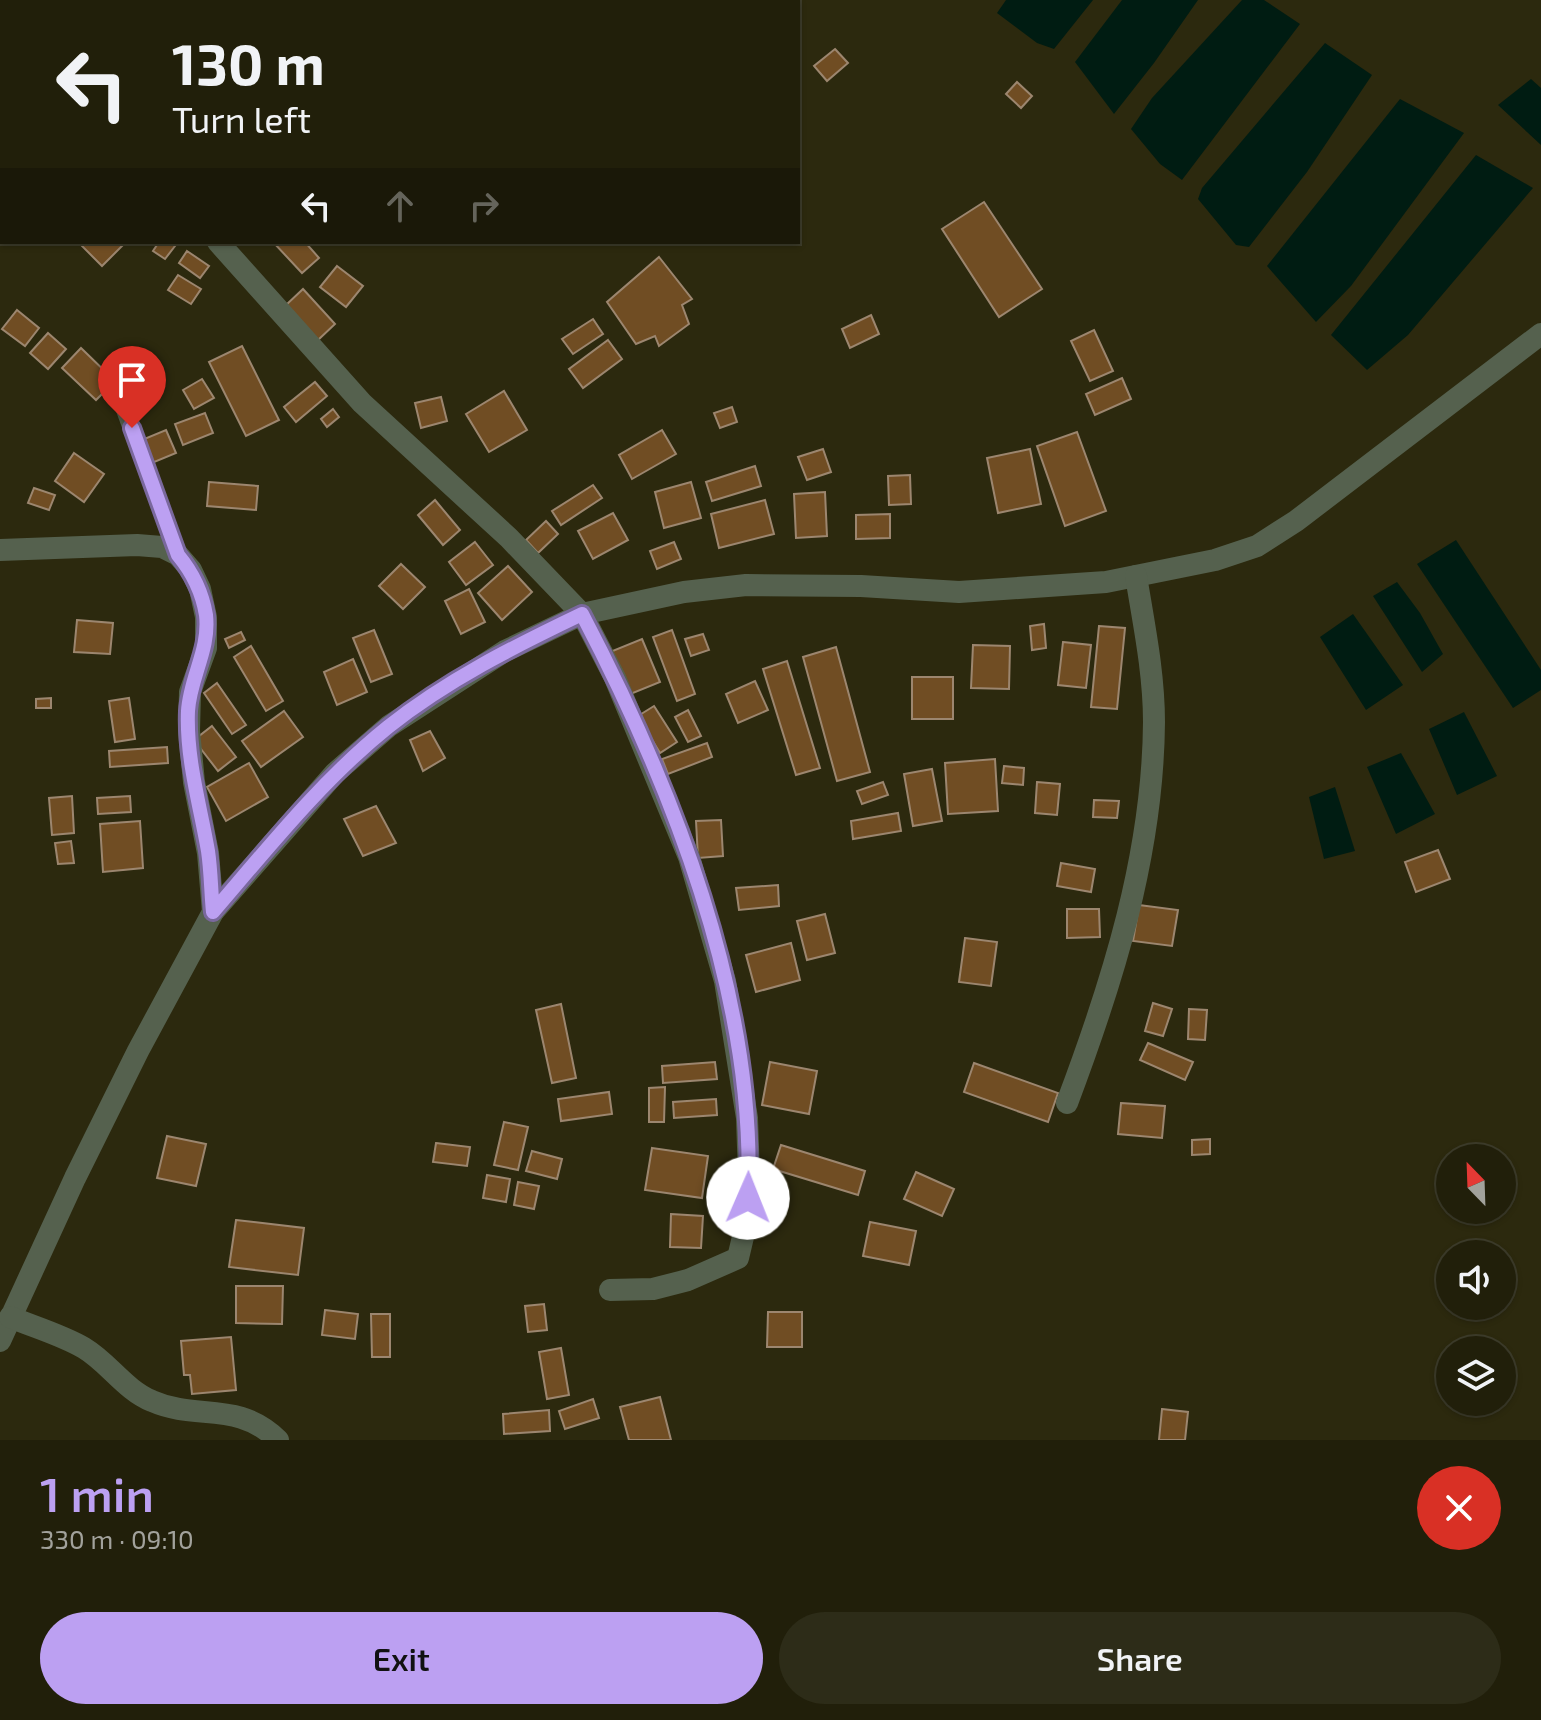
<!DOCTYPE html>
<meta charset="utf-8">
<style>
body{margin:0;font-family:"Exo 2",sans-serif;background:#2d2c18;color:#f1f3f6;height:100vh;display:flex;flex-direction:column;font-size:30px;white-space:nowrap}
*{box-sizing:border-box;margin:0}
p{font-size:26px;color:#a2a29c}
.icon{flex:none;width:44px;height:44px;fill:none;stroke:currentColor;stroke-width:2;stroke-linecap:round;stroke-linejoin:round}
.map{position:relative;height:1440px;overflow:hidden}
.drawer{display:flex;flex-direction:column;background:#211f0a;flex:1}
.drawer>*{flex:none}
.guide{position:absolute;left:0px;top:0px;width:800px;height:244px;box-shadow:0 2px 6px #0004,0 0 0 2px #3e3d2b;background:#211f0a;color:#f1f3f6;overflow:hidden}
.needle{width:52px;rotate:337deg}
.buttons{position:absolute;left:1436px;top:1144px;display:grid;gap:16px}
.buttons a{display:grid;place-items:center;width:80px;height:80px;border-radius:50%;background:#211f0a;box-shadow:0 2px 6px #0004,0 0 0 2px #3e3d2b;font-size:40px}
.pin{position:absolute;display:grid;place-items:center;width:68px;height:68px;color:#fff;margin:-82px -34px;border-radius:50% 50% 50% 0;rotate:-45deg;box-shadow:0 0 8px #0007}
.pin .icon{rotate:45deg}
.me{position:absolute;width:88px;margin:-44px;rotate:1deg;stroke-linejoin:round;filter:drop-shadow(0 0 6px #0008)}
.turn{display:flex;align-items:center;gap:28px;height:168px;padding:0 40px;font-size:36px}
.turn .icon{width:104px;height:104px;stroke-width:2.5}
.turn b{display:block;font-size:56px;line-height:68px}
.lanes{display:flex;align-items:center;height:76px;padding:0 40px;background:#0003;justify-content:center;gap:40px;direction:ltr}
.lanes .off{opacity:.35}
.round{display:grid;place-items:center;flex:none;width:84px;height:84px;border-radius:42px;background:#2d2c18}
.summary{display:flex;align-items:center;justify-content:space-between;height:136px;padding:0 40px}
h1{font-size:48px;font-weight:600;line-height:60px;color:#bca0f2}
.button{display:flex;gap:16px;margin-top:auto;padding:16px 40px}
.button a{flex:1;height:92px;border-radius:48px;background:#bca0f2;color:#111;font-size:32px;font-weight:600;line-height:92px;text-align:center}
.button a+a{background:#2d2c18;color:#f1f3f6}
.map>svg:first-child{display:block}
</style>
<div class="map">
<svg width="1541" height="1440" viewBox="0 0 1541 1440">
<rect width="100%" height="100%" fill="#2c290e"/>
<g fill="#001c12">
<polygon points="1006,0 1093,0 1054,49 1037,43 997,13"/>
<polygon points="1122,0 1198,0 1154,63 1114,114 1075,62"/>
<polygon points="1242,0 1264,0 1300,24 1182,180 1160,164 1131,129 1152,98"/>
<polygon points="1325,43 1372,75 1307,172 1249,247 1236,245 1198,199 1202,188"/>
<polygon points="1531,79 1541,88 1541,145 1498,105"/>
<polygon points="1400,99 1464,133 1351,286 1316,322 1267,266"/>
<polygon points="1476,155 1533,188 1408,335 1367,370 1331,335"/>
<polygon points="1456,540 1541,670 1541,690 1513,708 1417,564"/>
<polygon points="1397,582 1420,613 1443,654 1422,672 1373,596"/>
<polygon points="1353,614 1403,685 1366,710 1320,637"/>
<polygon points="1464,712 1497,776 1457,795 1429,729"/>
<polygon points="1401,753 1435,814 1396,834 1367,767"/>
<polygon points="1335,787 1355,851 1324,859 1309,797"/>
</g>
<g fill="#704d23" stroke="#9c866f" stroke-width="2">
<polygon points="835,49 848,63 827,81 814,66"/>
<polygon points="1017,82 1032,96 1021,108 1006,94"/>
<polygon points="984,202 1042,289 999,317 942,229"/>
<polygon points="83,242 126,242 102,266 80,244"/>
<polygon points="159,242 169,242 175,246 165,259 153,251"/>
<polygon points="273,242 305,242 319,258 302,273"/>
<polygon points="187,251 209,266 200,278 179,263"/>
<polygon points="659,257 692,299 682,305 689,324 659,346 655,336 636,344 607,302"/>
<polygon points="337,266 363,286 346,307 320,287"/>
<polygon points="178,275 201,289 191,304 168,290"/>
<polygon points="303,289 335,324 318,340 286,305"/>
<polygon points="17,310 39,328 25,346 2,329"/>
<polygon points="871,315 879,334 850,348 842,329"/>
<polygon points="593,319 603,334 573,354 562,339"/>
<polygon points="1094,330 1113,371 1090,381 1071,341"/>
<polygon points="48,333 66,349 48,369 30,353"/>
<polygon points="608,340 622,359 583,388 569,369"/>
<polygon points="242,346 279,420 246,436 209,362"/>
<polygon points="81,348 115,381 96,400 62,368"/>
<polygon points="1122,378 1131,399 1095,415 1086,394"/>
<polygon points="202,379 214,398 194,409 183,390"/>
<polygon points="315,382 327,396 296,422 284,407"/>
<polygon points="504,391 527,430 489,452 466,414"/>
<polygon points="441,397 447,421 421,428 415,403"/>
<polygon points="732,407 737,422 720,428 714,413"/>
<polygon points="333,409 339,417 327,427 321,419"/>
<polygon points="205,413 213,433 183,445 175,424"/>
<polygon points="166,430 176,453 147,465 137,442"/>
<polygon points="662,430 676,454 632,479 619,455"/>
<polygon points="1077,432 1106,511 1065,526 1037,446"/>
<polygon points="823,449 831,472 807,480 798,457"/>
<polygon points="1030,449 1041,504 998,513 987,458"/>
<polygon points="74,453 104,474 84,502 55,481"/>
<polygon points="755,466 761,486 712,501 706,482"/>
<polygon points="910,475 911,504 889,505 888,476"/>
<polygon points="209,482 258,486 256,510 207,506"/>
<polygon points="691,482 701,518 664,528 655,492"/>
<polygon points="593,485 602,498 561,525 552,511"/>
<polygon points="34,488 55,495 49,510 28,503"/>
<polygon points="825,492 827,536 796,538 794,494"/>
<polygon points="435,500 460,530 443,545 418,515"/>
<polygon points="765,500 774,534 719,548 711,514"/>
<polygon points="613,513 628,540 593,559 578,531"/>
<polygon points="890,514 890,538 856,539 856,515"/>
<polygon points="546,521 558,534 538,553 526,540"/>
<polygon points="475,542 493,565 466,585 449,562"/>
<polygon points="674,542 681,559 657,569 650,551"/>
<polygon points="401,564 425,587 403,609 379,586"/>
<polygon points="508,566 532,592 502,620 478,593"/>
<polygon points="469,589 485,622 461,634 445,601"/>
<polygon points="77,620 113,623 110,654 74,652"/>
<polygon points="1044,624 1046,648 1032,650 1030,626"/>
<polygon points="1099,626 1125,628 1117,709 1091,707"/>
<polygon points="374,630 392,674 371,682 353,638"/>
<polygon points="672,630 695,694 677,701 653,637"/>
<polygon points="241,632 245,640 229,648 225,639"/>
<polygon points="703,634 709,650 691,656 685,639"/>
<polygon points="642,639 660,682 628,695 610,652"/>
<polygon points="1063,642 1091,645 1086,688 1058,685"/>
<polygon points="973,645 1010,646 1009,689 971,688"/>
<polygon points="251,646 283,701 266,711 234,657"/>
<polygon points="836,647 870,772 837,781 803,657"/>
<polygon points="353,659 367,692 337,705 324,672"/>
<polygon points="787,661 820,768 796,775 763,669"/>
<rect x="912" y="677" width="41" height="42"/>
<polygon points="755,681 768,710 738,723 726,694"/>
<polygon points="217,683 246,725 232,734 204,693"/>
<polygon points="51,698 51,708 36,708 36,699"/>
<polygon points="129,698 135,739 115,742 109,701"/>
<polygon points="654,706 677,742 660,753 638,716"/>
<polygon points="688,710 701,736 688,742 675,717"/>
<polygon points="284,711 303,737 261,767 242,741"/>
<polygon points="212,726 236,757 218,771 194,740"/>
<polygon points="430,731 445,758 423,771 410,740"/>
<polygon points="707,743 712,757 668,774 662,759"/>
<polygon points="167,747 168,763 110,767 109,751"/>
<polygon points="995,759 998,811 948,814 945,763"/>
<polygon points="249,763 268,797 226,821 207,787"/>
<polygon points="1004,766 1024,768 1023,785 1002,783"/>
<polygon points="932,769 942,821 913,826 904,774"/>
<polygon points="883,782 888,795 862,804 857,791"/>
<polygon points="1037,782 1060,784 1057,815 1035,813"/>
<polygon points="72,796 74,833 52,835 49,798"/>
<polygon points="130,796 131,812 98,814 97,798"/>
<polygon points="1094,800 1119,801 1117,818 1093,817"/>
<polygon points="376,806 396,843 363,856 344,819"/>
<polygon points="898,813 901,831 853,839 851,821"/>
<polygon points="721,820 723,856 698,858 696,821"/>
<polygon points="140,821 143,868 103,872 100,824"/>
<polygon points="71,841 74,863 58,864 55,843"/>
<polygon points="1438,850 1450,879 1416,892 1405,862"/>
<polygon points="1061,863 1095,869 1091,892 1057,886"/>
<polygon points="778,885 779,906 739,910 736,888"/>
<polygon points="1139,905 1178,910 1172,946 1133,941"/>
<polygon points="1067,909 1099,909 1100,937 1067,938"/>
<polygon points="825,914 835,953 807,960 797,921"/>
<polygon points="965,938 997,942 991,986 959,982"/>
<polygon points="791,943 800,980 756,992 746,955"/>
<polygon points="1153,1003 1172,1009 1163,1036 1145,1031"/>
<polygon points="561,1004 576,1078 552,1083 536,1010"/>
<polygon points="1189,1009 1207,1010 1205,1040 1188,1039"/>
<polygon points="1148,1043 1193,1062 1185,1080 1140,1060"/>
<polygon points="715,1062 717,1079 663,1083 662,1066"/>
<polygon points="770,1062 817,1071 809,1114 762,1105"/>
<polygon points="974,1063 1058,1093 1048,1122 964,1092"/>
<polygon points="665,1087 664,1122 649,1122 649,1088"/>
<polygon points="609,1092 612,1114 561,1121 558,1099"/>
<polygon points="716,1099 717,1115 674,1118 673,1102"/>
<polygon points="1121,1103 1165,1106 1162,1138 1118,1134"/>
<polygon points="504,1122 528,1127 518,1170 494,1165"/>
<polygon points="167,1136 206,1144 196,1186 157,1178"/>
<polygon points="1210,1139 1210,1154 1192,1155 1192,1140"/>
<polygon points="436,1143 470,1147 467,1166 433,1162"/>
<polygon points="781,1145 865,1171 858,1195 773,1169"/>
<polygon points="652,1148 708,1156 702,1198 645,1190"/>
<polygon points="532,1151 562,1159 557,1179 526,1171"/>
<polygon points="916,1172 954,1189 942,1216 904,1199"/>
<polygon points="487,1175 510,1179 506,1202 483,1198"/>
<polygon points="518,1182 539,1186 534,1209 514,1205"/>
<polygon points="671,1214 703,1216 701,1248 670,1247"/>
<polygon points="236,1220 304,1228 298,1275 229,1267"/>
<polygon points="870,1222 916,1231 909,1265 863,1256"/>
<polygon points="236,1286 283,1286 282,1324 236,1323"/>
<polygon points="544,1304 547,1330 528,1332 525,1306"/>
<polygon points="325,1310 358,1314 355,1339 322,1335"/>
<polygon points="768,1312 802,1312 802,1347 767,1347"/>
<polygon points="371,1314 390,1314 390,1357 372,1357"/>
<polygon points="231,1337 236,1390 192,1394 190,1375 184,1375 181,1341"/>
<polygon points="561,1348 569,1395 547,1399 539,1352"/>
<polygon points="660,1397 671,1440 629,1440 620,1407"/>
<polygon points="593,1399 599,1418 565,1429 559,1411"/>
<polygon points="1162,1409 1188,1412 1185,1440 1159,1440"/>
<polygon points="549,1410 550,1431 504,1434 503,1414"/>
</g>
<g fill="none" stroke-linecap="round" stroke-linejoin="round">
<polyline stroke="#55614e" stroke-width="18" points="124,407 178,555"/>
<g stroke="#55614e" stroke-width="22">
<polyline points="0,83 2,84"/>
<polyline points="0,205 2,203"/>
<polyline points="218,242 362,403 509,538 582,614 615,678 689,857 725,981 747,1118 749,1176 747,1220 738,1258 688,1280 653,1289 610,1290"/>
<polyline points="0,550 137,545 162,547 178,555 191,570 200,589 206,617 206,648 190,692 189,731 194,782 208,853 213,912 138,1051 75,1178 0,1341"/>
<polyline points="213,912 335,773 389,726 505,651 582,614 684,592 746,585 861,586 959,592 1106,582 1215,560 1257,546 1296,521 1541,334"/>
<path d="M 1067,1103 C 1113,981 1153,854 1154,722 C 1154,673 1144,625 1136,576"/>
<path d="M 10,1317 C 34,1327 62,1335 84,1348 C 109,1363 125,1390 152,1401 C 197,1421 237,1400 278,1440"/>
</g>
</g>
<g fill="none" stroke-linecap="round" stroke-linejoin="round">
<g stroke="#7a689d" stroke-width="20">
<path id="route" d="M 132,428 L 178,555 C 193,573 202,591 206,615 C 210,650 190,677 188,711 C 186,758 200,805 208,851 C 211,871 211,892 213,912 C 268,848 322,780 388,727 C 447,680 515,646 582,614 C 673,788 757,999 748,1198"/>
</g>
<use href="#route" stroke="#bca0f2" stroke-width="14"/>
</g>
</svg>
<div class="buttons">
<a><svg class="needle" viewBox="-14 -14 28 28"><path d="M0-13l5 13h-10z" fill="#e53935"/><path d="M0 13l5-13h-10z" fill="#a2a29c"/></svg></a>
<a><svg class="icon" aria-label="sound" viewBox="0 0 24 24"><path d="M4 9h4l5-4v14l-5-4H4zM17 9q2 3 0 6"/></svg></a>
<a><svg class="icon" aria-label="layers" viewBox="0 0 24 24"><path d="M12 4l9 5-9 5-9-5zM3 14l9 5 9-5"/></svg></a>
</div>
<div class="pin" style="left:132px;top:428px;background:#d93025"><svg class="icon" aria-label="arrive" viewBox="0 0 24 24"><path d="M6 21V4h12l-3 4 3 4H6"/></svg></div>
<svg class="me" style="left:748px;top:1198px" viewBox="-20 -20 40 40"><circle r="19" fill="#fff"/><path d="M0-13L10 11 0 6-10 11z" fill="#bca0f2"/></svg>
<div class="guide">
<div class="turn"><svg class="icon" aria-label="left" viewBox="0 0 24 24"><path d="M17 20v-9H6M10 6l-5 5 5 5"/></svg><div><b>130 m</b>Turn left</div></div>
<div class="lanes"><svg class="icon" aria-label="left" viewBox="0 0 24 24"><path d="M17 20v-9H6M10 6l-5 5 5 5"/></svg><svg class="icon off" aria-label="ahead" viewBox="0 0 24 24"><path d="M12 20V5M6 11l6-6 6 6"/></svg><svg class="icon off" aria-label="right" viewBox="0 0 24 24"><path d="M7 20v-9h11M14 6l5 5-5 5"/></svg></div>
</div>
</div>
<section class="drawer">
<div class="summary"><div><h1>1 min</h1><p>330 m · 09:10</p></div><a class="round" style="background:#d93025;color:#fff"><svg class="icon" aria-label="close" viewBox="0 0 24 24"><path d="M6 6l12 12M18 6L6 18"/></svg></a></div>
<div class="button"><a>Exit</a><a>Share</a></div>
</section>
